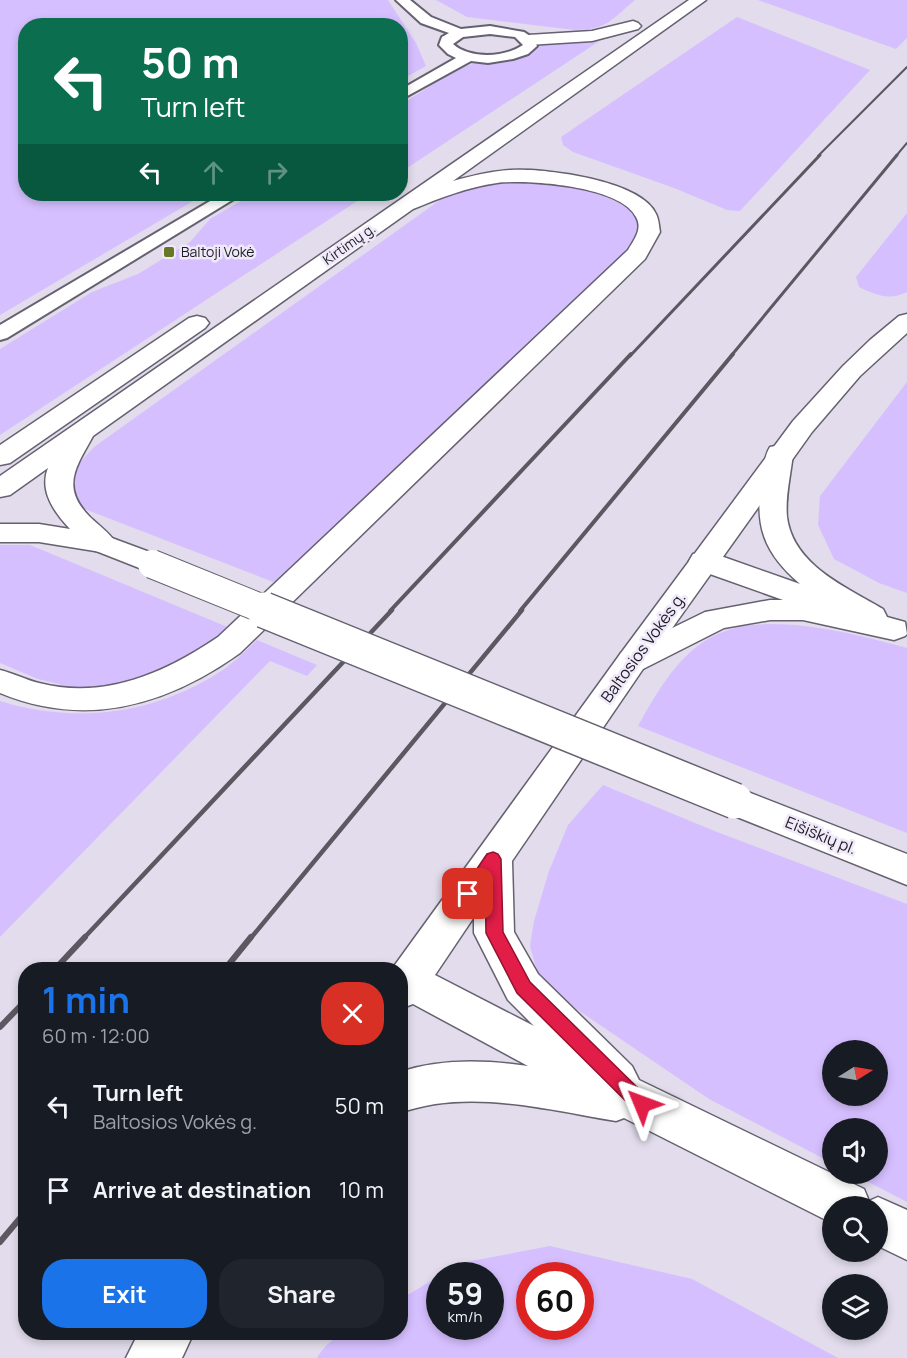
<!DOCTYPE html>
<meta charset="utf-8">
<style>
body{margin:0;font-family:Manrope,sans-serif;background:#20242c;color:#f1f3f6;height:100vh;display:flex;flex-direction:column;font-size:22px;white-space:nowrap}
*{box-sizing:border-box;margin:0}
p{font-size:20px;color:#9ea1a6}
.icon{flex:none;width:33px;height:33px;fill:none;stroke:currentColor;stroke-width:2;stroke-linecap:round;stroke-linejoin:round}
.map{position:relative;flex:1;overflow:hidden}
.side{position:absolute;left:18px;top:962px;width:390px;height:378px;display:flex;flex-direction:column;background:#171b24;border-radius:24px;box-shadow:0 3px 9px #0003}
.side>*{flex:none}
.top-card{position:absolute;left:18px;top:18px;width:390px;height:183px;border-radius:24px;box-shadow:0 3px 9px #0003;background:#0b6e4f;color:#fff;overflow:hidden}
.needle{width:39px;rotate:79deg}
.buttons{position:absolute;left:822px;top:1040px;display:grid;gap:12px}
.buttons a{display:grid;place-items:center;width:66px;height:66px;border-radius:50%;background:#171b24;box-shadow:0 3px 9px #0003;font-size:30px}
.speed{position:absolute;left:426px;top:1262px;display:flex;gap:12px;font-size:30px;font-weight:700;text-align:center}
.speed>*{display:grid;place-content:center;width:78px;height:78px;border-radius:50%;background:#171b24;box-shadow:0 3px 9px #0003;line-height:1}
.speed small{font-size:15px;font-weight:400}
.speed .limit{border:9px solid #d22;background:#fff;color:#111}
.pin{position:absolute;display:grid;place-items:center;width:51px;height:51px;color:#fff;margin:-26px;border-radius:12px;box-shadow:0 3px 9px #0006}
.me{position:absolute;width:66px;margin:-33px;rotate:314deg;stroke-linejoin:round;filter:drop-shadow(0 0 4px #0008)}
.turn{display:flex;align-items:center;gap:21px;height:126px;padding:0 24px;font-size:27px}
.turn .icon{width:78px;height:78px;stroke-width:2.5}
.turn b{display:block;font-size:42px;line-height:51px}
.lanes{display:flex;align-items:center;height:57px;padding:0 24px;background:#0003;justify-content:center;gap:30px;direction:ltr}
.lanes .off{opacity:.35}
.round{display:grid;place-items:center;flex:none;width:63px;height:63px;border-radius:24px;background:#20242c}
.headline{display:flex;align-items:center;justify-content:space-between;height:102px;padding:0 24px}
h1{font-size:36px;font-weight:700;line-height:45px;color:#1a73e8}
.primary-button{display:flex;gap:12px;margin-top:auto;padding:12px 24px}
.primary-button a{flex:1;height:69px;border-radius:24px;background:#1a73e8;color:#fff;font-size:24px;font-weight:700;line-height:69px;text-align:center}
.primary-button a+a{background:#20242c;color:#f1f3f6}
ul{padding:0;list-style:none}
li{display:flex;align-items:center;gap:18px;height:84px;padding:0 24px}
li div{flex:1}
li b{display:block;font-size:22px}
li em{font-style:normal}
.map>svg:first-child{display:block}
</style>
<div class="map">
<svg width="907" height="1358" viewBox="0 0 907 1358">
<rect width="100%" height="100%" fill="#e2dcec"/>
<g fill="#d6bfff" fill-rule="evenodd">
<polygon points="0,0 388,0 416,43 426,66 401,80 400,26 26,26 26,194 205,194 0,315"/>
<path d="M 436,0 L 635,0 C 612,19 607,30 575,30 L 467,17 Z"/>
<polygon points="758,0 907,0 907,38 896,49"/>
<polygon points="737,17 870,70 740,211 727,210 674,188 573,152 563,145 561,137"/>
<path d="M 600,39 L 601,40 L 401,172 L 401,105 C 423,91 458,65 484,61 C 505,58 526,61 540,44 Z"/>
<path d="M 542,180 C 567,185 632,192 640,222 C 641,227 640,235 639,241 L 276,583 L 82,508 C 63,481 74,468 94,447 L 447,195 L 492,182 Z"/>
<polygon points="253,194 368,194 0,435 0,349 92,292 138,274 190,242 210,219"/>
<path d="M 907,213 L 907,292 C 889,301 876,295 859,287 L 856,277 Z"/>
<polygon points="907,382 907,593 879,583 834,559 818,525 820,496"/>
<polygon points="0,545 30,545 230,628 192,659 134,682 103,687 71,687 38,679 0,663"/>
<path d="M 768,624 C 817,624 859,635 907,648 L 907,833 L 638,726 C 661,685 686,640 735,628 C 745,625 757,625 768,624 Z"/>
<path d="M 257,640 L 317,665 L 307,676 L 270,661 L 0,937 L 0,701 C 74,724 152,715 218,673 C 232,665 245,651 257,640 Z"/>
<path d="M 603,785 L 717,832 L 907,904 L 907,1202 L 851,1173 L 878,1173 L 878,1128 L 832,1128 L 832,1163 L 709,1099 L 572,1006 L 538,974 L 530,946 L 534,921 L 549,871 L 568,825 ZM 832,1050 L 878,1050 L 878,1095 L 832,1095 Z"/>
<path d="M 550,1246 L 692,1279 L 838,1358 L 317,1358 C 337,1324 366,1332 400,1332 L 401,1299 L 439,1276 L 440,1326 L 490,1326 L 490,1275 L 441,1275 L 461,1263 ZM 530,1275 L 580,1275 L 580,1326 L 530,1326 Z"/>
</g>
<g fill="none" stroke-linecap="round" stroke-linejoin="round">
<g stroke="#65616f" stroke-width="4">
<g id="minor">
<path d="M 396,0 L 410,0 L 431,17 L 461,29 L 490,26 L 524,32 L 533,38 L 537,46 L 528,54 L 513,59 L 488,63 L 471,61 L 400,100 L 400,90 L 456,58 L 448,54 L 439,45 L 442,37 L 449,33 L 421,23 ZM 490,34 L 515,37 L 523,45 C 504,58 470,59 453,44 L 463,37 Z"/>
<polygon points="222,194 242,194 7,338 0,340 0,325"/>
</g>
</g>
<g stroke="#65616f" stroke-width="3">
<polygon id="secondary" points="907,314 907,333 860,376 812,432 643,669 632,672 621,669 616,661 621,653 793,421 843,366 870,340 899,316"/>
</g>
<g stroke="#65616f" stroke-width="3">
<g id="primary">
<path d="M 780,445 L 790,447 L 793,453 C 791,474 785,496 787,517 C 793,565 846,587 883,609 L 887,617 L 905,622 L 907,634 L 905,636 L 894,640 L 803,620 L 770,620 L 724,628 L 643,669 L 512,861 L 514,932 L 538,974 L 632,1066 L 639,1080 L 864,1189 L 869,1201 L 878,1197 L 907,1210 L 907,1260 L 878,1246 L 878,1206 L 832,1206 L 832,1223 L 624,1118 L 616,1121 C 548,1110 468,1088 400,1113 L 400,1072 C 441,1058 487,1060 528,1066 L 413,1004 L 400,1009 L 400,969 L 392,969 L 621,653 L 705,612 L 770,600 L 783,600 L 693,568 L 689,561 L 693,554 L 704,552 L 715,554 L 800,584 C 764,553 754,526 762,479 C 764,468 764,456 770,447 ZM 474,917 L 474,933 L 508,1000 L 534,1026 L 435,975 Z"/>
<polygon points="101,534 163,557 167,564 163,571 152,573 91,549 86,543 91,537"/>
<polygon points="735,787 907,854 907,885 722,811 717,801 722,791"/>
<polygon points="139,1332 194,1332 182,1358 126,1358"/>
</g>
</g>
<g stroke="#65616f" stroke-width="3">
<g id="trunk">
<path d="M 689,0 L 706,0 L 453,181 C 472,176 491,171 511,170 C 544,168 641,180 656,214 C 659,220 659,227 660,232 L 645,259 L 240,653 C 167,705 87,729 0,693 L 0,670 C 13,673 26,680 39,683 C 104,700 165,673 218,637 L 628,250 C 634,240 643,229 636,217 C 621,186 527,179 497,183 C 468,187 440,198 413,209 L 93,436 C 77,466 60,486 89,516 C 98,525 109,532 116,543 L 111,549 L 101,552 L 39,542 L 0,542 L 0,524 L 39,524 L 70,529 C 54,512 39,491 48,468 L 10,495 L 0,497 L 0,476 Z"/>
<polygon points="633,21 638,23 641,26 638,29 592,41 528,45 520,40 528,35 592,31"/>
<polygon points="197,316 205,318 209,323 205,328 10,463 0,465 0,445 189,318"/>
</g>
</g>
<use href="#minor" fill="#fff" fill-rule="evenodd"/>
<use href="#secondary" fill="#fff" fill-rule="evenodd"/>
<use href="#primary" fill="#fff" fill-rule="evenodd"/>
<use href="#trunk" fill="#fff" fill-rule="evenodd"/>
<g stroke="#5b5861" stroke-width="2">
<polyline points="818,156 907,67"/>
<polyline points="896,156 907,143"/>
</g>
<g stroke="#5b5861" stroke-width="3">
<polyline points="630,356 820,155"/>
<polyline points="731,356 897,155"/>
</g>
<g stroke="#5b5861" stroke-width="4">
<polyline points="390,611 631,354"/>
<polyline points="520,611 733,354"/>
</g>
<g stroke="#5b5861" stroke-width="4.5">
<polyline points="83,939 392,610"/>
<polyline points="250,939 522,610"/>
</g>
<g stroke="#5b5861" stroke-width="6">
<polyline points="55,969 85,937"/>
<polyline points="225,969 251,937"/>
<polyline points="0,1027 26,1000"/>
<polyline points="0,1242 26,1211"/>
</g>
<g stroke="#65616f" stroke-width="30" stroke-linecap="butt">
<polyline id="primary-bridge-far1" points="152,564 268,611"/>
</g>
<g stroke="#65616f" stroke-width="38" stroke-linecap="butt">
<polyline id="primary-bridge" points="264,610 735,801"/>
</g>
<use href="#primary-bridge-far1" stroke="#fff" stroke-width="28"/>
<use href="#primary-bridge" stroke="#fff" stroke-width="35"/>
</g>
<path fill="#e11d48" stroke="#92132f" stroke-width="1.5" d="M 493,852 L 498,854 L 501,859 L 503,932 L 530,982 L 648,1098 L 651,1104 L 648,1110 L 642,1113 L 635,1110 L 517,993 L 486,933 L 485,882 C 479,891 475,902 463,898 L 460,894 L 487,854 Z"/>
<rect fill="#667827" stroke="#efe9fa" stroke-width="2" x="163" y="246" width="12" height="12" rx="3"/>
<g text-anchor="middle" stroke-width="5" stroke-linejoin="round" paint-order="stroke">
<g font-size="14" fill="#1e1c22" stroke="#efe9fa">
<text transform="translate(349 244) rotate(-35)" y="5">Kirtimų g.</text>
</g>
<g font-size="14" fill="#1e1c22" stroke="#efe9fa" text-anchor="start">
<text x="181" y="257">Baltoji Vokė</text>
</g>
<g font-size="16" fill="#1e1c22" stroke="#efe9fa">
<text transform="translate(643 647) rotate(-54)" y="6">Baltosios Vokės g.</text>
<text transform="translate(821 835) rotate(22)" y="6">Eišiškių pl.</text>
</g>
</g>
</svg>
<div class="buttons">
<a><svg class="needle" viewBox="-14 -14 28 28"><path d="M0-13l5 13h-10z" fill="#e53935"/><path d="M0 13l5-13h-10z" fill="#9ea1a6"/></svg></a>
<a><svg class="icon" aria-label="sound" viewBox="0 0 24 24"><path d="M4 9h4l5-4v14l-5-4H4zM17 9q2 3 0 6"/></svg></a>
<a><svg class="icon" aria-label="search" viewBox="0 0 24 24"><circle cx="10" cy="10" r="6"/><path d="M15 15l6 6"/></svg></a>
<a><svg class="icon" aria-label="layers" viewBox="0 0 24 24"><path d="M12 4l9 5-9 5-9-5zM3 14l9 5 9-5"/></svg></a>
</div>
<div class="speed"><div>59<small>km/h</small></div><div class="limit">60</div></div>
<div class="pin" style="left:468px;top:894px;background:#d93025"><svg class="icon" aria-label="arrive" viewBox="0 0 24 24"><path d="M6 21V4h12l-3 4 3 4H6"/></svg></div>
<svg class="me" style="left:642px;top:1104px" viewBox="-20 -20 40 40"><path d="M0-17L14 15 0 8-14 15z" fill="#e11d48" stroke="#fff" stroke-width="4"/></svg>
<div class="top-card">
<div class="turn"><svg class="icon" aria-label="left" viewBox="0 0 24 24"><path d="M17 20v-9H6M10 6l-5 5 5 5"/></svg><div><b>50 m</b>Turn left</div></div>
<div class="lanes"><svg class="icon" aria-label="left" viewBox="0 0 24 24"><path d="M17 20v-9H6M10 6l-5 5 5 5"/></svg><svg class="icon off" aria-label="ahead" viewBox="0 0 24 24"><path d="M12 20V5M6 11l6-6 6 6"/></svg><svg class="icon off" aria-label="right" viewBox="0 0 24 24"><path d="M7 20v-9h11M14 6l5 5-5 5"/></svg></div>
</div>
<section class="side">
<div class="headline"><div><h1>1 min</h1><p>60 m · 12:00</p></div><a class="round" style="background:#d93025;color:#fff"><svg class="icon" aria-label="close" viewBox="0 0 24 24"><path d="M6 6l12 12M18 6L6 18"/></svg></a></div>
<ul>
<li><svg class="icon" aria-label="left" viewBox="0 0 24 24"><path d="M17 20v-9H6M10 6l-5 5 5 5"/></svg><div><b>Turn left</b><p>Baltosios Vokės g.</p></div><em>50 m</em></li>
<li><svg class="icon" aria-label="arrive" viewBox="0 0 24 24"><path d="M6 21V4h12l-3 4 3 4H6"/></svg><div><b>Arrive at destination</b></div><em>10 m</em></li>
</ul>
<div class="primary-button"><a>Exit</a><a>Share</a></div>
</section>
</div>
